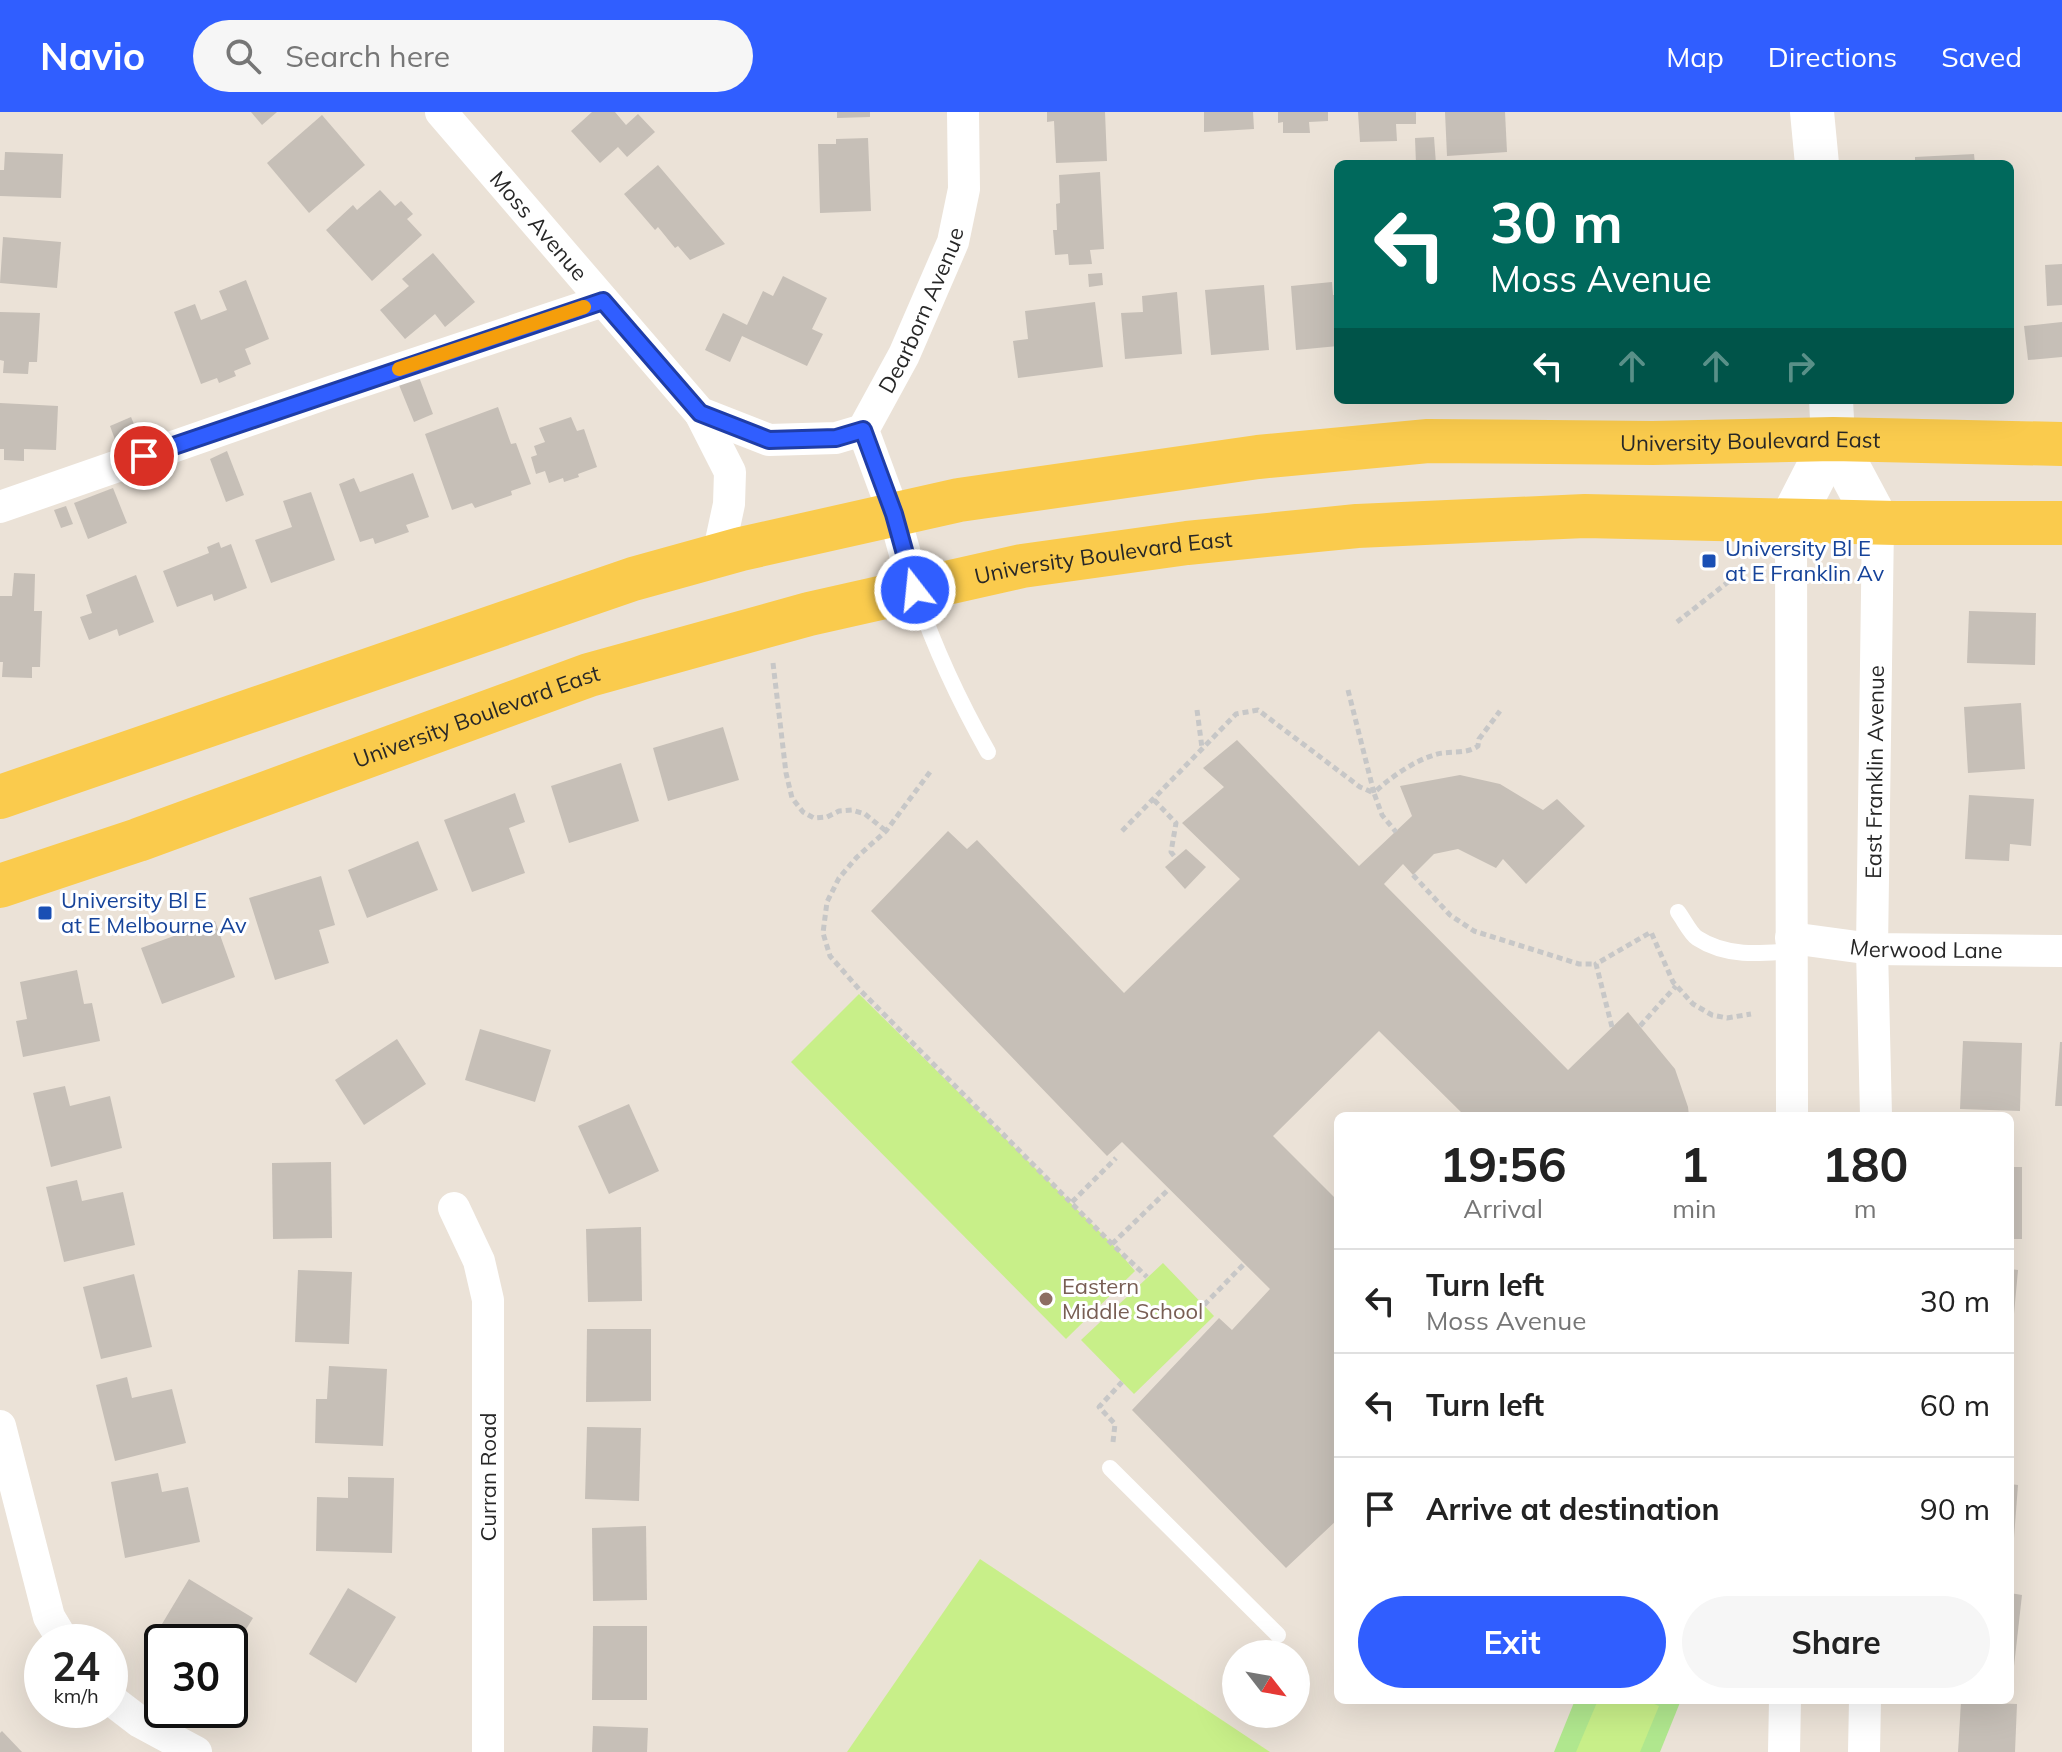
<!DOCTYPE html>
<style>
body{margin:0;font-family:Mulish,sans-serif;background:#f6f6f6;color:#222;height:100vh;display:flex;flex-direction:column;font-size:30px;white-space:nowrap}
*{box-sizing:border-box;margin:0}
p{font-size:26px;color:#767676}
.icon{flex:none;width:44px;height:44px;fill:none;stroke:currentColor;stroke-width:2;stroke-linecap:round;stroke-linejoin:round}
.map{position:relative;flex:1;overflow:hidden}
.details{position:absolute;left:1334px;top:1000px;width:680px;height:592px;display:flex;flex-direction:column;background:#fff;border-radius:12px;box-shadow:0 8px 32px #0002}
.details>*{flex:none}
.banner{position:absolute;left:1334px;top:48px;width:680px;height:244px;border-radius:12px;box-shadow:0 8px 32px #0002;background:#00695c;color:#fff;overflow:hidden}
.needle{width:52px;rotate:121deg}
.controls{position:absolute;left:1222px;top:1528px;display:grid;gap:16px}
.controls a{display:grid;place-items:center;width:88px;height:88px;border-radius:50%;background:#fff;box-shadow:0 8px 32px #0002;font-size:40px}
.speed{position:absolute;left:24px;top:1512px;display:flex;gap:16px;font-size:40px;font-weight:700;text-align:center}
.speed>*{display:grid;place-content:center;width:104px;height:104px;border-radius:50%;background:#fff;box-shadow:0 8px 32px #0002;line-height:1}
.speed small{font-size:20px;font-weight:400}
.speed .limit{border:4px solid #111;border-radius:12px;background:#fff;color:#111}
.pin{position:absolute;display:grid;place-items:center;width:68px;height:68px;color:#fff;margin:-34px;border:4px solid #fff;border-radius:50%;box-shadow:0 2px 8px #0007}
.me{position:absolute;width:88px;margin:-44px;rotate:344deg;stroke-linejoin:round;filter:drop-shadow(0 0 6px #0008)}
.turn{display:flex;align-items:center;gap:28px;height:168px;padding:0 24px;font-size:36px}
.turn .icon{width:104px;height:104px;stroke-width:2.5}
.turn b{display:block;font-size:56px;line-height:68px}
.lanes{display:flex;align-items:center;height:76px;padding:0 24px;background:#0003;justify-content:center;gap:40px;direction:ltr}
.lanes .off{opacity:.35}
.eta{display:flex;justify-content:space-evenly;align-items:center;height:136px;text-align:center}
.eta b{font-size:48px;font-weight:700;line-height:56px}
.cta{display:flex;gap:16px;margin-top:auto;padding:16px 24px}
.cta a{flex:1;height:92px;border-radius:48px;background:#305eff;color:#fff;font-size:32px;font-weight:700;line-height:92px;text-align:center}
.cta a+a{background:#f6f6f6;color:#222}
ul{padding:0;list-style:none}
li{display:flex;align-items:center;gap:24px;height:104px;padding:0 24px;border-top:2px solid #e0e0e0}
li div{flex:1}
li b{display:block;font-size:30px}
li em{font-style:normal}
header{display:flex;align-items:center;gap:48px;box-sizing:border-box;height:112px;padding:0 40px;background:#305eff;color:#fff}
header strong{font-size:38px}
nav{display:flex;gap:44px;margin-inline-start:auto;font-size:28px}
.search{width:560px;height:72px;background:#f6f6f6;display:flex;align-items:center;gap:20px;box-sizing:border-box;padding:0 28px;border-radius:44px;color:#767676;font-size:30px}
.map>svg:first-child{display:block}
</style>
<header>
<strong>Navio</strong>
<div class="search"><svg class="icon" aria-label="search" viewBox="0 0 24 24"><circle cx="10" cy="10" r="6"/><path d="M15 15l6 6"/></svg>Search here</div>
<nav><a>Map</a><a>Directions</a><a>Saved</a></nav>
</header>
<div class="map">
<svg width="2062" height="1640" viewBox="0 0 2062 1640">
<rect width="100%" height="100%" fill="#ebe2d7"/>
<polygon fill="#b0e78e" points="1575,1588 1681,1588 1660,1640 1554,1640"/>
<g fill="#c8ef89">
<polygon points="859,882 1112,1132 1135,1159 1066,1227 791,950"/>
<polygon points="1163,1151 1214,1204 1134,1282 1081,1228"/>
<polygon points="980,1447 1270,1640 847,1640"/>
<polygon points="1598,1588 1645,1588 1659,1594 1640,1640 1576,1640"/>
</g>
<g fill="#c6bfb7">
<polygon points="251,0 277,0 262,13"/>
<polygon points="592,0 615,0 626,13 638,2 655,20 627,45 618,35 600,51 571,19"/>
<polygon points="837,0 870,0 870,5 837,6"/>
<polygon points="1047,0 1105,0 1107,49 1056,51 1054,9 1047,10"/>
<polygon points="1204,0 1253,0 1254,17 1204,20"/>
<polygon points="1278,0 1328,0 1328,9 1309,10 1310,21 1283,21 1283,10 1278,11"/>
<polygon points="1358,0 1416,0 1416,12 1396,12 1397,29 1360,30"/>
<polygon points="1445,0 1505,0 1507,40 1447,44"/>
<polygon points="322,3 365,53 309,101 267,51"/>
<polygon points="1434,25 1436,52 1416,52 1415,26"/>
<polygon points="868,26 871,99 820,101 818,32 836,32 836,27"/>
<polygon points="5,40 63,42 61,86 0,84 0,58 4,58"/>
<polygon points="1974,42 1975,52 1915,52 1915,45"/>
<polygon points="658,53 725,132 690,148 678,134 675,136 658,115 655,118 624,82"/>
<polygon points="1100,60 1104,137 1090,138 1092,152 1069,153 1068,142 1055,143 1053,118 1057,118 1056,92 1060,91 1059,63"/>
<polygon points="380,78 395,94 401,89 413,102 407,107 422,123 372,169 326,118 353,93 357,98"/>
<polygon points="3,125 61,130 57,176 0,171"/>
<polygon points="433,141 475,190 445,215 435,202 405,227 380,198 409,174 402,167"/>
<polygon points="2062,152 2062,193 2047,194 2045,153"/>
<polygon points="1102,161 1103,173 1089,175 1088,162"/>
<polygon points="783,164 827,186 812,217 823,222 807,254 742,224 730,250 705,238 723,201 747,213 763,179 773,184"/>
<polygon points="246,168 269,227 245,237 251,252 234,259 236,264 219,271 217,266 201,272 174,200 195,192 201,208 227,198 219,179"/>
<polygon points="1332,170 1333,183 1338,183 1338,234 1296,238 1291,174"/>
<polygon points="1264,173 1269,238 1211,243 1205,178"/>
<polygon points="1177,180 1182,242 1125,247 1121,201 1143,200 1142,184"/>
<polygon points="1095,190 1103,255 1018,266 1013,229 1028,227 1025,199"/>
<polygon points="0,200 40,201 37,250 29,250 28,262 3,261 4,249 0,248"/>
<polygon points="2062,210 2062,245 2028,248 2024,214"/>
<polygon points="419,265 433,302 414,310 399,273"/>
<polygon points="0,291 58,294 56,338 24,337 24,349 4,348 4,337 0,337"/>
<polygon points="498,295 511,332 516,331 531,372 511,379 512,383 475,396 472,391 452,398 425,322"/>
<polygon points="131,305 139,324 117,333 110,314"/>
<polygon points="571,305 577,319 584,317 597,355 578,362 579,365 564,370 563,366 549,371 545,359 536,362 531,345 537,343 534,334 545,330 539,316"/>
<polygon points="227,339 244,383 226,390 210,347"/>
<polygon points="413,361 429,405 406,413 409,420 375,432 373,426 360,430 339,372 354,366 360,380"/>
<polygon points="113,376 127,411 88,427 74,391"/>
<polygon points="311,380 335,448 271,471 255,428 292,415 283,389"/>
<polygon points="66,394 73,412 61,416 54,398"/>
<polygon points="219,430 221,436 231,432 247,476 214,489 212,482 177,495 163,459 209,441 207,435"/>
<polygon points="14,461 35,462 34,499 42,499 40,555 32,555 32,566 2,565 3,550 0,550 0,484 12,484"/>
<polygon points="136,463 154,510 119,524 117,517 89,528 80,505 92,501 86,483"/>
<polygon points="1969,499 2036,501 2035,553 1967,551"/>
<polygon points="2021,591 2025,657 1968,661 1964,595"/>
<polygon points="723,615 739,668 668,689 653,636"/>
<polygon points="1237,628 1359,754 1412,704 1400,674 1460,663 1500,672 1543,698 1557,687 1585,714 1526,772 1503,747 1496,756 1458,737 1434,742 1413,763 1403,752 1384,772 1568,958 1628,900 1675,957 1688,995 1689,1004 1465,1004 1379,919 1273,1024 1338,1089 1338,1407 1286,1456 1132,1298 1219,1206 1232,1218 1270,1177 1122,1030 1107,1044 871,799 948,719 967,737 977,728 1124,881 1240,767 1182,711 1224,675 1203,656"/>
<polygon points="621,651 639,709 569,731 551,674"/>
<polygon points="515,681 525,710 509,716 525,761 472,780 444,708"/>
<polygon points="1969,683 2034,687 2031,734 2010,732 2009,749 1965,747"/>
<polygon points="418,729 438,778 367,806 348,758"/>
<polygon points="1186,737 1206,755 1185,777 1165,755"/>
<polygon points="321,764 335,813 319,818 329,851 275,868 249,786"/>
<polygon points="215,809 235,865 162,892 141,836"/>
<polygon points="77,858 84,892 92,891 100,929 23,945 16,909 27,907 20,870"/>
<polygon points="480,917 551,938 535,990 465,968"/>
<polygon points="397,927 426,972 364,1013 335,968"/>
<polygon points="1963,929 2022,931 2020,999 1960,997"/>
<polygon points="2060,930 2062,930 2062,994 2055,994"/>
<polygon points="65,974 70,994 110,984 122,1036 51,1055 33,981"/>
<polygon points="629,992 659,1059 609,1082 578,1014"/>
<polygon points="331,1050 332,1126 273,1127 272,1051"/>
<rect x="2010" y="1055" width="12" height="72"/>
<polygon points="77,1068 82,1089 123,1080 135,1133 64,1150 46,1075"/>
<polygon points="641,1115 642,1189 588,1190 586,1117"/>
<polygon points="2010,1157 2018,1158 2012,1224 2010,1224"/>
<polygon points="298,1158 352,1160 349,1232 295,1230"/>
<polygon points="134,1162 152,1235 101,1247 83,1175"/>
<polygon points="587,1217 651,1217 651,1289 586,1290"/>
<polygon points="329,1254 387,1257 383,1334 315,1331 316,1287 327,1287"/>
<polygon points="127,1265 132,1286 172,1277 186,1331 115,1349 96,1273"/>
<polygon points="587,1315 641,1316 639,1389 585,1387"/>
<polygon points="158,1361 162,1380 188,1375 200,1430 125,1446 111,1370"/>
<polygon points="348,1365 394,1366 392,1441 316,1439 317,1385 348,1386"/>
<polygon points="2010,1372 2018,1373 2012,1452 2010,1452"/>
<polygon points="646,1414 647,1488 593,1489 592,1416"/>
<polygon points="189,1467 253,1506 230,1543 230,1530 192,1530 162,1512"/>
<polygon points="348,1476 396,1505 356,1571 309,1542"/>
<polygon points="2010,1481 2022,1483 2013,1563 2010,1563"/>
<polygon points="593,1514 647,1514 647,1588 592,1588"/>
<polygon points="1961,1590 2017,1592 2015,1640 1958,1640"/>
<polygon points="593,1614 648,1616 647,1640 592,1640"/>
<polygon points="2,1619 22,1640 0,1640 0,1621"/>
</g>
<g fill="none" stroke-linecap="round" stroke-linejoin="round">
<g stroke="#c7c7c7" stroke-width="5" stroke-dasharray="6 4" stroke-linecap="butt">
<polyline points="1677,510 1737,463"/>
<polyline points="773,551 786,661 792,686 803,700 814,706 827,705 839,699 852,698 865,702 886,719"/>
<path d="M 1348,578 L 1374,681 C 1389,666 1414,649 1434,643 C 1448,638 1466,643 1478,634 L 1479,627 L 1500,599"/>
<polyline points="1197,598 1202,636"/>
<polyline points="930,660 886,719 857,745 839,766 827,790 823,821 830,844 859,877 1112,1132 1147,1165"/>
<polyline points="1154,688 1176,711 1171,740 1175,745"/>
<polyline points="1122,719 1236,602 1258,598 1360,675 1374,681 1382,703 1396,720"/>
<polyline points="1413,763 1450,803 1474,819 1579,852 1596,852"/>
<polyline points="1640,914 1676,874"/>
<polyline points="1612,915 1596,852 1651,820 1673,870 1693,892 1712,903 1727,906 1751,902"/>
<polyline points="1072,1090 1116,1046"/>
<polyline points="1112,1132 1169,1077"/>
<polyline points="1204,1193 1244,1152"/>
<polyline points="1113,1330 1115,1312 1099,1295 1122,1270"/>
</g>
<g stroke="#fff" stroke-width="16">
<path d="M 916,482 C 936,540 958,587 988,640"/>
<path d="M 1678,800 C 1684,808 1690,821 1697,826 C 1726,845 1759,842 1792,839"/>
<polyline points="1110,1356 1278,1523"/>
</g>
<g stroke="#fff" stroke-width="32">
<path id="s1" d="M 441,0 L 700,301 L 769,328 L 836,326 L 863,318"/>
<polyline points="700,301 730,360 729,392 718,443"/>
<polyline points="0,395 333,279 603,189"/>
<polyline points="1791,409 1792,1004"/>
<path id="s2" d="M 915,478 L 894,402 L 863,318 L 904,243 L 953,130 L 964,77 L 963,0"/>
<path id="s3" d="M 1791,826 L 1872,837 L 2062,839"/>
<path id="s4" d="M 1876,1004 L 1872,837 L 1878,411"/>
<polyline points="454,1096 479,1149 488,1188 488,1640"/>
<polyline points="0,1314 49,1505 64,1530"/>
<polyline points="110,1587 140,1610 196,1640"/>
<polyline points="1784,1640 1785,1588"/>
<polyline points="1864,1640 1865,1588"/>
</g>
<g stroke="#fff" stroke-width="44">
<polyline points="1812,0 1817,52"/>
<polyline points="1831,288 1833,327 1878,411"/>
<polyline points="1791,409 1833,327"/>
</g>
<g stroke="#facb4d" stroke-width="44">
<path id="s5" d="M 0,685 L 633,467 L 741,437 L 959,388 L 1258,345 L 1428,329 L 1653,331 L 1833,327 L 2062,332"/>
<path id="s6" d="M 0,774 L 138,728 L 589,563 L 809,502 L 1022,454 L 1187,431 L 1357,414 L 1585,404 L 1896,411 L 2062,411"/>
</g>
</g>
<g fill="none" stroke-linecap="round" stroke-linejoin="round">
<g stroke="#1f3da6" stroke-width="20">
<polyline id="route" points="144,344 603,189 700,301 769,328 836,326 863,318 894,402 915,478"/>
</g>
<use href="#route" stroke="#305eff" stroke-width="14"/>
<polyline stroke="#f59e0b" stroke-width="14" points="399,257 584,195"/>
</g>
<g fill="#1a4fb4" stroke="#fff" stroke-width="3">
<rect x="1701" y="441" width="16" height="16" rx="4"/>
<rect x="37" y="793" width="16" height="16" rx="4"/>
</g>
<circle fill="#8d6e63" stroke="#fff" stroke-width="3" cx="1046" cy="1187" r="8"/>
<g text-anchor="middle" stroke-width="6" stroke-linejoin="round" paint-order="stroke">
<g font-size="22" fill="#272727" stroke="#fff">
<text dy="8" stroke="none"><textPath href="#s1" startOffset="150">Moss Avenue</textPath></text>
<text dy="8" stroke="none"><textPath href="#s2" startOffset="302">Dearborn Avenue</textPath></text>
<text dy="8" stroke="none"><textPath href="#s5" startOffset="1800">University Boulevard East</textPath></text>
<text dy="8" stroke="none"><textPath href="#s6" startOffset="1154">University Boulevard East</textPath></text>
<text dy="8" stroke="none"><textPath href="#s6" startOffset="506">University Boulevard East</textPath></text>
<text dy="8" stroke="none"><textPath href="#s4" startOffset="344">East Franklin Avenue</textPath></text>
<text dy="8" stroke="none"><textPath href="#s3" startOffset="136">Merwood Lane</textPath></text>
<text transform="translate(488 1365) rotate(-90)" y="8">Curran Road</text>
</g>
<g font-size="22" fill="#164399" stroke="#fff" text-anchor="start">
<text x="1725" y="444">University Bl E<tspan x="1725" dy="25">at E Franklin Av</tspan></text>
<text x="61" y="796">University Bl E<tspan x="61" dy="25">at E Melbourne Av</tspan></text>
</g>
<g font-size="22" fill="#785e54" stroke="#fff" text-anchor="start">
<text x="1062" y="1182">Eastern<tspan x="1062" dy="25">Middle School</tspan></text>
</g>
</g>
</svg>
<div class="controls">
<a><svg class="needle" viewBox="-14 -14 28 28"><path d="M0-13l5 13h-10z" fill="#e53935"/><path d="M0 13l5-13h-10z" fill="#767676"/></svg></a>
</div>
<div class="speed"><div>24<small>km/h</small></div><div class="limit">30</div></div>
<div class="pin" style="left:144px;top:344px;background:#d93025"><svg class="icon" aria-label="arrive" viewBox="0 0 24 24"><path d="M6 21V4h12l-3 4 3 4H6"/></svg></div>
<svg class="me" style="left:915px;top:478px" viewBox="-20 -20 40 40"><circle r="17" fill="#305eff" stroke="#fff" stroke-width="3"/><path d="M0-11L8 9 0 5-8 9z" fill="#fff"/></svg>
<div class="banner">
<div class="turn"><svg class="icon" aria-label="left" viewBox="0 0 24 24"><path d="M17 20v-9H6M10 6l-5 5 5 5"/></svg><div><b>30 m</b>Moss Avenue</div></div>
<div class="lanes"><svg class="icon" aria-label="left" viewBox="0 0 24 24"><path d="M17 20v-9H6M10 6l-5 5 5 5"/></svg><svg class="icon off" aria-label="ahead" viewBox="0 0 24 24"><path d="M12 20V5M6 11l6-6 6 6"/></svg><svg class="icon off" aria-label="ahead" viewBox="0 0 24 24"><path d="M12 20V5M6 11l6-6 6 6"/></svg><svg class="icon off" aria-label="right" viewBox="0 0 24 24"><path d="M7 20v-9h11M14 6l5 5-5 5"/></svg></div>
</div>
<section class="details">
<div class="eta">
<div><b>19:56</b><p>Arrival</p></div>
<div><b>1</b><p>min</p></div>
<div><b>180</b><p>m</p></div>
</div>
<ul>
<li><svg class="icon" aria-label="left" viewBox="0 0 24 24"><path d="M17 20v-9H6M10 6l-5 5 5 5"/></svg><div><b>Turn left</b><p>Moss Avenue</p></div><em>30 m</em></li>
<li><svg class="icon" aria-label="left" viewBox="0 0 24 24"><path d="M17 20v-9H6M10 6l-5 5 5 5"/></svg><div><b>Turn left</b></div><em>60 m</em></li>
<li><svg class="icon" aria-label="arrive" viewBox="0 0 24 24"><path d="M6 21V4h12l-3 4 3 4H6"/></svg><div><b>Arrive at destination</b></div><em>90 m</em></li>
</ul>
<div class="cta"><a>Exit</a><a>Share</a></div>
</section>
</div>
